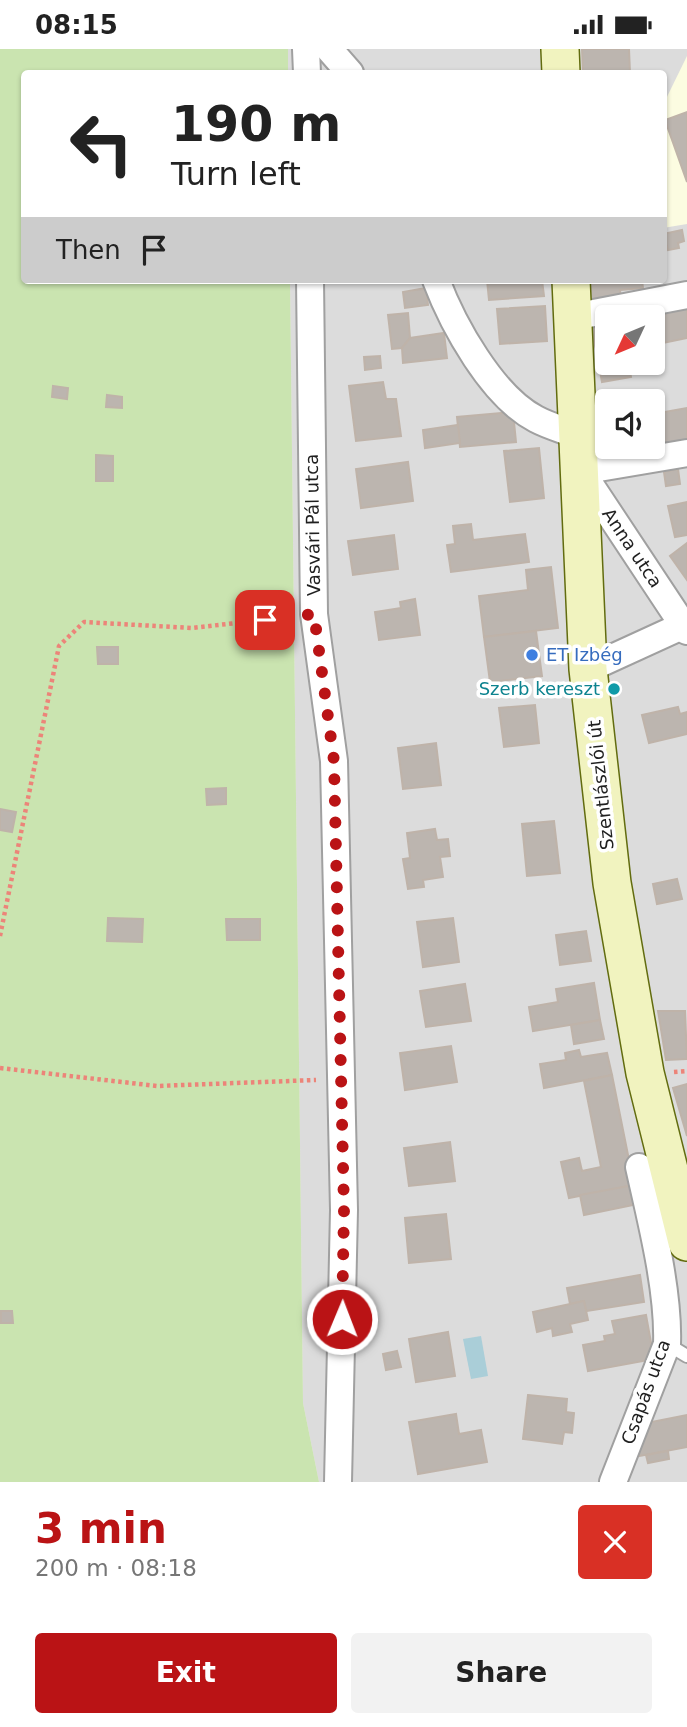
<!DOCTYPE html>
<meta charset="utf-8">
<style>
body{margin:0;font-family:"DejaVu Sans",sans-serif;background:#f2f2f2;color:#222;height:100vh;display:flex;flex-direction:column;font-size:26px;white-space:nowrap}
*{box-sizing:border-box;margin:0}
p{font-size:23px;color:#767676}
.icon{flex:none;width:38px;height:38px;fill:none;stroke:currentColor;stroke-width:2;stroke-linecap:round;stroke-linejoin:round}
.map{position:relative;height:1433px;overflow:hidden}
.sheet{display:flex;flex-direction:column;background:#fff;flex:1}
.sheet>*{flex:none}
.hud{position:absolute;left:21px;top:21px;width:646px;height:214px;border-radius:7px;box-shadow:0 2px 5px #0004;background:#fff;color:#222;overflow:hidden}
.needle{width:46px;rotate:226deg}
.controls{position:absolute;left:595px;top:256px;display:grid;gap:14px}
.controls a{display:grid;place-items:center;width:70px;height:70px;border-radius:7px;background:#fff;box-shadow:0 2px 5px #0004;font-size:35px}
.pin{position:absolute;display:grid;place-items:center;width:60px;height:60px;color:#fff;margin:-30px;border-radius:14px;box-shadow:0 4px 10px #0006}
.me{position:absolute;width:77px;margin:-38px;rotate:1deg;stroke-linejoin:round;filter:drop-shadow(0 0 5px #0008)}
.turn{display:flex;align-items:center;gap:24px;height:147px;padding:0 35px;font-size:32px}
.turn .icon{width:91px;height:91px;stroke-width:2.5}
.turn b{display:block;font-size:49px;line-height:60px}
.then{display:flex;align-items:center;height:66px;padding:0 35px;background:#0003;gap:14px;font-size:26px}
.round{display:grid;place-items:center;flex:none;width:74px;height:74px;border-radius:7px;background:#f2f2f2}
.summary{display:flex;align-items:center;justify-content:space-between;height:119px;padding:0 35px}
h1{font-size:42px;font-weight:700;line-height:52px;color:#ba1315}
.primary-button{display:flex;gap:14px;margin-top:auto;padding:14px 35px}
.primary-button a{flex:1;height:80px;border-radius:7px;background:#ba1315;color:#fff;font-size:28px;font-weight:700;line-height:80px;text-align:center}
.primary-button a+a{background:#f2f2f2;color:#222}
.status{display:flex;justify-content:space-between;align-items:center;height:49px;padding:0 35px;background:#fff;direction:ltr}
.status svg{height:19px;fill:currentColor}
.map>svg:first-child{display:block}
</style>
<div class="status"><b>08:15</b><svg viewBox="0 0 49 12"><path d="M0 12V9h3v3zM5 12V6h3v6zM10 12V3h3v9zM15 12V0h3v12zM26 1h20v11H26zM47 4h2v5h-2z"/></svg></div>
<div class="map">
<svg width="687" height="1433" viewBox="0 0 687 1433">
<rect width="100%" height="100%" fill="#eeebe6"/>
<path fill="#dcdcdc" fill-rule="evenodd" d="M 288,0 L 687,0 L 687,1433 L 319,1433 L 303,1354 L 290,231 L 663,231 L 663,24 L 288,24 ZM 607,268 L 653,268 L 653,313 L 607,313 ZM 607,352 L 653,352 L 653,397 L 607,397 Z"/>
<polygon fill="#fcfce1" points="687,7 687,175 663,179 663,56"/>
<polygon fill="#cae4b0" points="0,0 288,0 288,24 24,24 24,231 290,231 303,1354 319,1433 0,1433"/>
<polygon fill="#aaced8" points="481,1287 488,1327 471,1330 463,1290"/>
<g fill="#bcb5af" stroke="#bfb3a9" stroke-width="2">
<polygon points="582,0 629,0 630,24 583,24"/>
<polygon points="687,63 687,133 665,71"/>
<polygon points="682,181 684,192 678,194 679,199 668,201 667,197 663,198 663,185"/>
<polygon points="487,231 542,231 544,247 489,251"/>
<polygon points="588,231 642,231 643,239 620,241 621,251 591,255"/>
<polygon points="426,239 428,256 405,259 403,243"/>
<polygon points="687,251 687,289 653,296 653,268 607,268 607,304 597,306 589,269"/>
<polygon points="545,257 547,292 500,295 497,260"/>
<polygon points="408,264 410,289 402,299 392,300 388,266"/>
<polygon points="444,284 447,309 403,314 402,299 410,289"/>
<polygon points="607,304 607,313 628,313 631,328 602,333 597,306"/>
<polygon points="380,307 381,319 365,321 364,308"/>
<polygon points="383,333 386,350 396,350 401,387 356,392 349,337"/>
<polygon points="53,337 68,339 67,350 52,348"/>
<polygon points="107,346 122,348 122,359 106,358"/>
<polygon points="687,359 687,392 627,403 625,397 653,397 653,365"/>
<polygon points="513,363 516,393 460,398 457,368"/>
<polygon points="458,376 460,394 425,399 423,381"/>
<polygon points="539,399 544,449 510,453 504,402"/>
<polygon points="96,406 113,407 113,432 96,432"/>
<polygon points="408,413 413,452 361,459 356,420"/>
<polygon points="678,420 680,435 666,437 664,423"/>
<polygon points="687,453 687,486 675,488 668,457"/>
<polygon points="471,475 473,491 525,485 529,513 451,523 447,496 455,495 453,477"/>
<polygon points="394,486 398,520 353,526 348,492"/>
<polygon points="687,494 687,531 670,507"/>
<polygon points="551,518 558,579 484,588 479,547 528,541 526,521"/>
<polygon points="415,550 420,586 379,591 375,563 401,559 400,553"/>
<polygon points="536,582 542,627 490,633 484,588"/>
<polygon points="97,598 118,598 118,615 98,615"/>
<polygon points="535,656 539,694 504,698 499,659"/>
<polygon points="678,658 680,665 687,663 687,685 649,694 642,666"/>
<polygon points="436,694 441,736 403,740 398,699"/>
<polygon points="226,739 226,755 207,756 206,740"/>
<polygon points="0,760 16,763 12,783 0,781"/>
<polygon points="554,772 560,824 527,827 522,775"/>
<polygon points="435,780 437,791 448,790 450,807 440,808 443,828 423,831 424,838 408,840 403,810 410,809 407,784"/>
<polygon points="677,830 682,850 657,855 653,835"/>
<polygon points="108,869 143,870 142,893 107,892"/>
<polygon points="453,869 459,913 423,918 417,873"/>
<polygon points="226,870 260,870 260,891 227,891"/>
<polygon points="586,882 591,912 560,916 556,886"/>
<polygon points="594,934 600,971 533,982 529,958 558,953 556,940"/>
<polygon points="465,935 471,972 426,978 420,942"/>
<polygon points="658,962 685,962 687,1010 666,1011"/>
<polygon points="600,971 604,990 574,995 571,976"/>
<polygon points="451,997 457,1033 405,1041 400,1004"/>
<polygon points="579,1001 581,1008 607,1004 612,1026 544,1039 540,1015 566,1011 565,1004"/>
<polygon points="612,1026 634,1136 569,1149 561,1113 579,1109 582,1122 601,1118 584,1032"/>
<polygon points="687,1035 687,1087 673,1039"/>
<polygon points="450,1093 455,1132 409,1137 404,1099"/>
<polygon points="634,1136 638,1155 584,1166 580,1146"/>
<polygon points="446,1165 451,1210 409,1214 405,1169"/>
<polygon points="640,1226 644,1253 586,1262 584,1252 570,1255 567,1239"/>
<polygon points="584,1252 588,1271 570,1275 572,1283 553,1287 552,1279 537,1283 533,1263"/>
<polygon points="1,1262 12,1262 13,1274 1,1274"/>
<polygon points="646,1266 654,1310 588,1322 583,1296 605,1292 604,1287 615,1285 612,1272"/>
<polygon points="448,1283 455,1327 416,1333 409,1290"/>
<polygon points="397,1302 401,1318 386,1321 383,1305"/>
<polygon points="528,1346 567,1350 566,1363 574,1364 572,1384 564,1383 562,1395 523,1390"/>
<polygon points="456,1365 459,1385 481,1381 487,1413 418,1425 409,1373"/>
<polygon points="687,1366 687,1398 629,1409 641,1375"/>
<polygon points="668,1402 669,1410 648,1414 646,1406"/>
</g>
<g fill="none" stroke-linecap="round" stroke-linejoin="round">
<g stroke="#a0a0a0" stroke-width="16">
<polyline id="lane" points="667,1295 687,1307"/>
</g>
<g stroke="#a0a0a0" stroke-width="30">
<g id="street">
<polyline points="306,0 307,24"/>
<polyline points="329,0 350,24"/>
<polyline points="310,231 314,565 334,712 344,1161 338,1433"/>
<path d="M 436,231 C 453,276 492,347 536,370 C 549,377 564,381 577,386"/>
<polyline points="573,268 687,246"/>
<polyline points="687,404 581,422 687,582"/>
<polyline points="588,620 684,576"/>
<path d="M 613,1433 L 667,1295 C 669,1242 651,1171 639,1118"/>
</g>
</g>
<g stroke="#626c0f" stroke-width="40">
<g id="secondary">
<polyline points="560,0 561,24"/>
<polyline points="571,231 588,620 612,834 645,1024 687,1193"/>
</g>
</g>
<g stroke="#ec8479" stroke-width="4.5" stroke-dasharray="3.5 3.5" stroke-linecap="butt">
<polyline points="0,887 59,597 84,573 192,579 289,568"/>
<polyline points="0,1019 157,1037 316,1031"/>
<polyline points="674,1023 687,1022"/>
</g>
<use href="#lane" stroke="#fff" stroke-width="12"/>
<use href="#street" stroke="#fff" stroke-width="26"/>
<use href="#secondary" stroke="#f1f3bf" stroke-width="37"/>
</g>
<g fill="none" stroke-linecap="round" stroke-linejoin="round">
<polyline stroke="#ba1315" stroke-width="12" stroke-dasharray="0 21.6" points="265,571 314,565 334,712 344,1161 342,1270"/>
</g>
<circle fill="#3f7fe0" stroke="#fff" stroke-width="2.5" cx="532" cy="606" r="7"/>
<circle fill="#0f9aa8" stroke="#fff" stroke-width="2.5" cx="614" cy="640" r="7"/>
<g text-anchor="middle" stroke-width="7" stroke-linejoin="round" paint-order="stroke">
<g font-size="18" fill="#1f1f1f" stroke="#fff">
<text transform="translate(313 476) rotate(-91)" y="6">Vasvári Pál utca</text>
<text transform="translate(632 499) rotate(56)" y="6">Anna utca</text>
<text transform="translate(601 736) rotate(-96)" y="6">Szentlászlói út</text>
<text transform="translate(646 1343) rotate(-70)" y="6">Csapás utca</text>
</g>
<g font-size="18" fill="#366cbe" stroke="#fff" text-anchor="start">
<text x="546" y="612">ET Izbég</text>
</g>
<g font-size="18" fill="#0d838f" stroke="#fff" text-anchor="end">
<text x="600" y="646">Szerb kereszt</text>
</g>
</g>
</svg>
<div class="controls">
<a><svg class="needle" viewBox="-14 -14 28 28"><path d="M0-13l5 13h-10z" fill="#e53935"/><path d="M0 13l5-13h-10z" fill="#767676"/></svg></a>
<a><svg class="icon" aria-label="sound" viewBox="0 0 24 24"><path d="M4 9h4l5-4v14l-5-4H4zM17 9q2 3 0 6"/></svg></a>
</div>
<div class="pin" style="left:265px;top:571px;background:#d93025"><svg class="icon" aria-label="arrive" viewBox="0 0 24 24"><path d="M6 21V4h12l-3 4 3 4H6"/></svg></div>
<svg class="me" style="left:342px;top:1270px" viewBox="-20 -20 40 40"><circle r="17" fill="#ba1315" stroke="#fff" stroke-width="3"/><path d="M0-11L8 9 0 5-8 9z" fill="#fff"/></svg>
<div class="hud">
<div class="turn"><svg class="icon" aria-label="left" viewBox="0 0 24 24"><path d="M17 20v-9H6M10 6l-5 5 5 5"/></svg><div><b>190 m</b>Turn left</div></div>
<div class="then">Then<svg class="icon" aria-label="arrive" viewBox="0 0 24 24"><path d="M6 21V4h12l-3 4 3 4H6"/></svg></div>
</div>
</div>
<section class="sheet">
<div class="summary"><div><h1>3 min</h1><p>200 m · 08:18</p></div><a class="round" style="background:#d93025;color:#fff"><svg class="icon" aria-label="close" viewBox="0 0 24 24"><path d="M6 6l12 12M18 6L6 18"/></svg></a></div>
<div class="primary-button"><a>Exit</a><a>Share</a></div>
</section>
